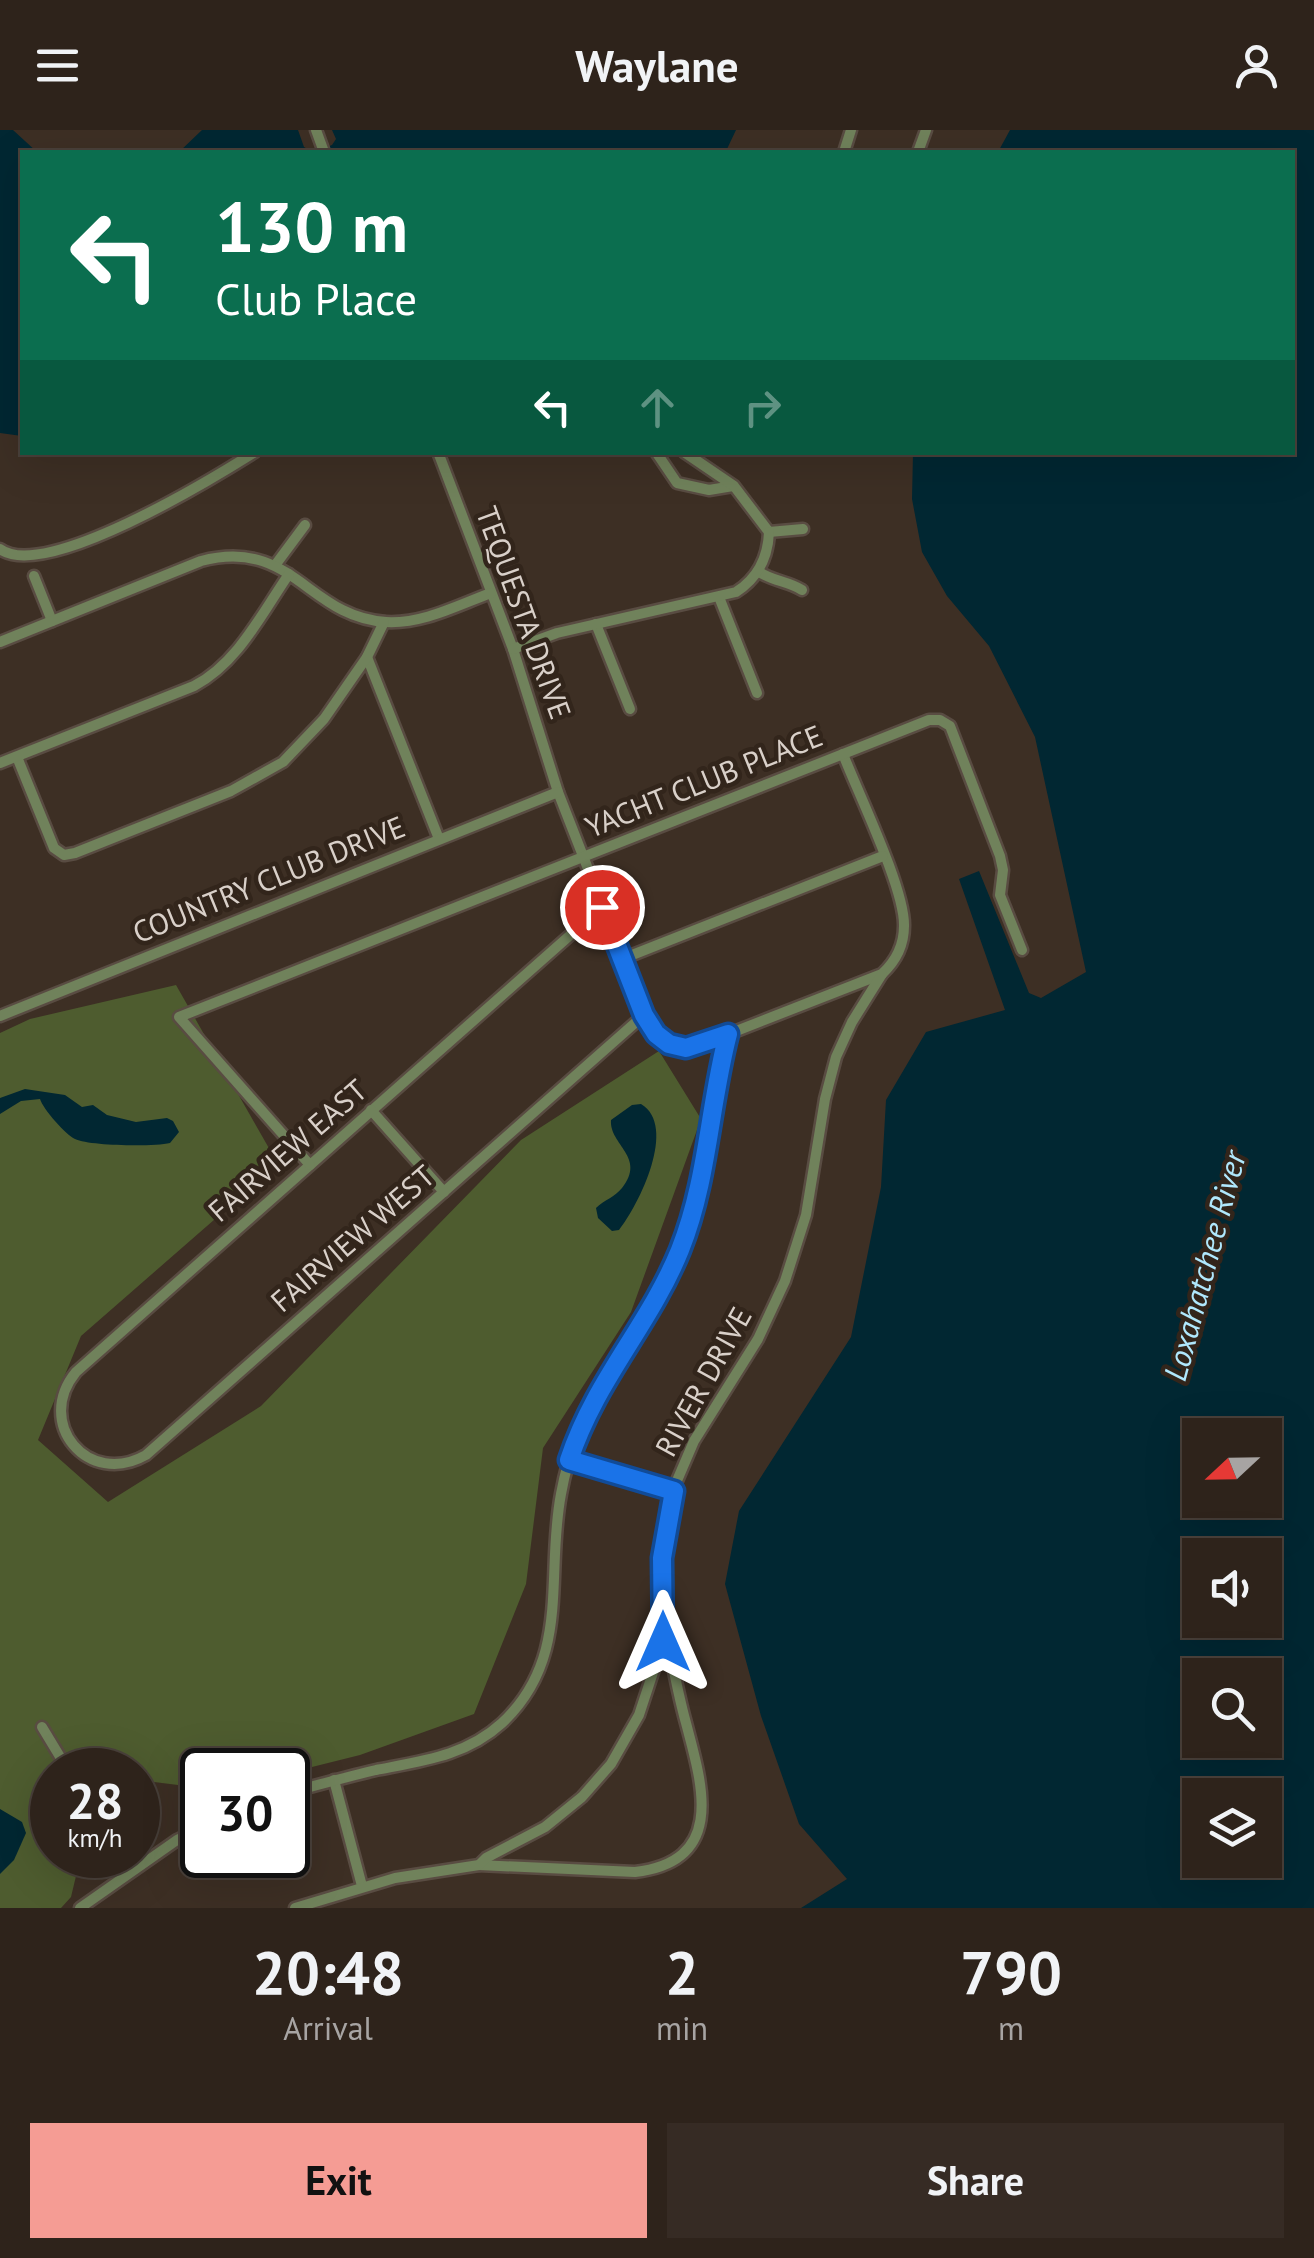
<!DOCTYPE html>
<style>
body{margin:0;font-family:"PT Sans",sans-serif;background:#362b24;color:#f1f3f6;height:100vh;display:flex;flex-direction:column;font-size:38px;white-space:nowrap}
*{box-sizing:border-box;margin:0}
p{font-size:32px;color:#a7a4a3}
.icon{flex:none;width:55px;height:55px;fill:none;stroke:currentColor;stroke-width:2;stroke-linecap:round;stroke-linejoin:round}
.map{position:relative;height:1778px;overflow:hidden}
.sheet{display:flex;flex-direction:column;background:#2e231b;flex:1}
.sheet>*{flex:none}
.guide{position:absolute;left:20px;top:20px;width:1275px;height:305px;border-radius:0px;box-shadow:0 10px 40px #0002,0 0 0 2px #49403a;background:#0b6e4f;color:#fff;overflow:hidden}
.needle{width:65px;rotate:248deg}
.buttons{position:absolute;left:1182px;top:1288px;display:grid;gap:20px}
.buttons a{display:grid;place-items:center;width:100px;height:100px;border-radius:0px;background:#2e231b;box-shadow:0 10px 40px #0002,0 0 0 2px #49403a;font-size:50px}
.speed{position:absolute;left:30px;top:1618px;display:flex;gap:20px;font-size:50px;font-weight:700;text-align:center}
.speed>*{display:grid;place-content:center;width:130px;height:130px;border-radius:50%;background:#2e231b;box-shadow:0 10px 40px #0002,0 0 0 2px #49403a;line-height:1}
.speed small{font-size:25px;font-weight:400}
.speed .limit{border:5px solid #111;border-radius:15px;background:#fff;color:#111}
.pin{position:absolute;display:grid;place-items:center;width:85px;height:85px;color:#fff;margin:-42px;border:5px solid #fff;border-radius:50%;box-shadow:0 2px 10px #0007}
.me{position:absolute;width:110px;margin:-55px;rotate:0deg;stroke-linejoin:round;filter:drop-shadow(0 0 8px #0008)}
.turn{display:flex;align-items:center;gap:35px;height:210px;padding:0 30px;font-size:45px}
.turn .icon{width:130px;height:130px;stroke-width:2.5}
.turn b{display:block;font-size:70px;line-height:85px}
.lanes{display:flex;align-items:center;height:95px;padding:0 30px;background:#0003;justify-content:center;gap:50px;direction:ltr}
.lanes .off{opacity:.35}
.eta{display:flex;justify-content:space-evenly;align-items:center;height:170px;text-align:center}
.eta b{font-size:60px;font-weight:600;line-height:70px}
.button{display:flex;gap:20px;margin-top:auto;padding:20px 30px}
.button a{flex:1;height:115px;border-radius:0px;background:#f59c94;color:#111;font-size:40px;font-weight:600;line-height:115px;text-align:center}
.button a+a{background:#362b24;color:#f1f3f6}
header{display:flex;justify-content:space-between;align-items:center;height:130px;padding:0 30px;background:#2e231b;font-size:45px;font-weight:600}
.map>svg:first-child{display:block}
</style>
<header><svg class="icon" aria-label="menu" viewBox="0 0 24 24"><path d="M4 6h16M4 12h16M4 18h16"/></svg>Waylane<svg class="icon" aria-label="person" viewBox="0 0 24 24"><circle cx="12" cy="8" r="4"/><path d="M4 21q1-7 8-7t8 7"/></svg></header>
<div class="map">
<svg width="1314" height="1778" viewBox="0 0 1314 1778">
<rect width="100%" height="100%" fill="#3d2f24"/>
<polygon fill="#4e5c2f" points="176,855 278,1034 81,1206 38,1310 108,1372 261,1276 521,1010 659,921 701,989 631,1182 543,1318 526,1454 474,1584 360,1625 288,1643 288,1640 202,1640 202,1658 138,1650 138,1640 52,1640 52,1725 81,1725 71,1767 61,1778 0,1778 0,903 30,889"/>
<g fill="#012732" fill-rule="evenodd">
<polygon points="0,0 13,0 37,22 22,22 22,306 0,303"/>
<polygon points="202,0 298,0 304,17 313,22 179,22"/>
<polygon points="332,0 736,0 727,19 722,22 315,22 332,15 336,9"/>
<path d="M 1010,0 L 1314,0 L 1314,1778 L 801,1778 L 847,1749 L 799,1694 L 761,1586 L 725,1454 L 739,1381 L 851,1207 L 881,1057 L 886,970 L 926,902 L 1005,880 L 959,749 L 979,741 L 1029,863 L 1041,868 L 1086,842 L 1035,607 L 989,516 L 947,466 L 922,422 L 912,369 L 913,323 L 1292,322 L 1292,22 L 998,22 ZM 1265,1305 L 1265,1370 L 1200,1370 L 1200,1305 ZM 1265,1425 L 1265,1490 L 1200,1490 L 1200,1425 ZM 1265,1545 L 1265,1610 L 1200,1610 L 1200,1545 ZM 1265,1665 L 1265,1730 L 1200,1730 L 1200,1665 Z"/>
<path d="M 25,959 L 65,965 L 82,977 L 93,975 L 107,985 L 136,992 L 167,988 L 173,991 L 179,1002 L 170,1013 C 153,1017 90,1016 75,1009 C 66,1005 43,979 40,969 L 21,971 L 0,984 L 0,968 Z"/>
<path d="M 641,974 C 678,996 639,1075 619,1100 L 612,1101 L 598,1088 L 596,1078 C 604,1070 615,1067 622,1058 C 647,1027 609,1015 611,990 L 632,975 Z"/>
<polygon points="0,1679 22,1692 26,1703 14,1730 0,1744"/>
</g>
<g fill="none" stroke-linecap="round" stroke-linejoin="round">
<g stroke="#594c42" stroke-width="15">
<g id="minor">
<polyline points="316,0 324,22"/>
<polyline points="844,22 851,0"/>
<polyline points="918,22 926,0"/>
<path d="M 438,322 L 513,519 L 558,662 L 649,895 C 662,914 680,921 703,914 L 882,844 C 896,831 904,816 904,796 C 905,759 858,663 843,624"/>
<polyline points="656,322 677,353 709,360 733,356"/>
<polyline points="684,322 734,356 769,402 803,399"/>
<path d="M 0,419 C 44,452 212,349 255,322"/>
<polyline points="276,434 305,395"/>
<path d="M 758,441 C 771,451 788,451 802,460"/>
<polyline points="34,446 52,491"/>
<polyline points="719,467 757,563"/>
<polyline points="596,494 630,579"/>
<path d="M 0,512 L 201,431 C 293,407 307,487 386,492 C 423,494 458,475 491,463"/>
<path d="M 513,519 L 557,503 L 736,462 C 758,448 768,427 769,402"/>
<polyline points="367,527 439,709"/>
<polyline points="17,627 54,718 64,725 75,723 231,661 283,632 324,589 367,527 384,492"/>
<path d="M 0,633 L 194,556 C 238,533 262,483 289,444"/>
<path d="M 602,777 L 76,1242 C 34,1293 88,1358 146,1325 L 644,885"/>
<polyline points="622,829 883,726"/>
<polyline points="0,886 558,662"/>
<polyline points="371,980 444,1062"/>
<polyline points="310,1035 179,887 929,590 940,590 950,596 1000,726 1003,740 1000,765 1022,820"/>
<polyline points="569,1330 674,1361"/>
<polyline points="42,1597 68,1640"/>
<polyline points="334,1650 362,1756"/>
<path d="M 288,1663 C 317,1655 346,1647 376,1640 C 422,1631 466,1626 502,1593 C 572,1527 545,1447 561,1364 C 569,1319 587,1276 611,1237 C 635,1198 663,1162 680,1119 C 708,1049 709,976 728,904"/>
<polyline points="120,1725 130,1741"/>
<path d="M 479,1735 L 635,1742 C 727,1731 702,1654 686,1593 C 679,1568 674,1542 669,1516 L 663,1512"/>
<polyline points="80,1778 177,1710 202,1698"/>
<polyline points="295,1778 395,1748 479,1735 486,1728 545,1697 582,1667 611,1634 639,1585 663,1512 662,1428 676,1353 694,1311 758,1209 785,1151 806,1085 825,969 836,927 852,892 882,844"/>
</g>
</g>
<use href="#minor" stroke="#70825b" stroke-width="10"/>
</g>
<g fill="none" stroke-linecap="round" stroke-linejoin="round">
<g stroke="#114b97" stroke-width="25">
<path id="route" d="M 602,777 L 644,885 L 656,904 L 669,914 L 686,918 L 728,904 C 709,977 708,1050 680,1120 C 649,1196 596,1249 569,1330 L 674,1361 L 662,1428 L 663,1512"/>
</g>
<use href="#route" stroke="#1a73e8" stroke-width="18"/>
</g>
<g text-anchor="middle" stroke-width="9" stroke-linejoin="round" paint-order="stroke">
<g font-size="30" fill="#d9d0c9" stroke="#32251b">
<text transform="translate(523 483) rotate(70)" y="10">TEQUESTA DRIVE</text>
<text transform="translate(704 652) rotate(-22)" y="10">YACHT CLUB PLACE</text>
<text transform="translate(269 750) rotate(-22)" y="10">COUNTRY CLUB DRIVE</text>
<text transform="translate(288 1021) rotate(-41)" y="10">FAIRVIEW EAST</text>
<text transform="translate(353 1109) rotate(-41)" y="10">FAIRVIEW WEST</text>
<text transform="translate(704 1252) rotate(-61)" y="10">RIVER DRIVE</text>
</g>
<g font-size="32" font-style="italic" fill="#b0e8fd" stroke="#32251b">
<text transform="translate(1205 1136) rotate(-75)" y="11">Loxahatchee River</text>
</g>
</g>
</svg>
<div class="buttons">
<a><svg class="needle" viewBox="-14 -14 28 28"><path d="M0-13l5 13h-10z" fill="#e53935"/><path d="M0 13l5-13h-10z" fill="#a7a4a3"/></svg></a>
<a><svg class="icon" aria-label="sound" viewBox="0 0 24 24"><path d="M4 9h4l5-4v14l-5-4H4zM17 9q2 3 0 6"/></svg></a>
<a><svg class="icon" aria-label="search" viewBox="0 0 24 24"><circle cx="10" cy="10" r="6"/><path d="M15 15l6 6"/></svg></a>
<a><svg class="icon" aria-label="layers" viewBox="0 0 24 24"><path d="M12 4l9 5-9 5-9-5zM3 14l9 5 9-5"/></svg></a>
</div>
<div class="speed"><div>28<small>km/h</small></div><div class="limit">30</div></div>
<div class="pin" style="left:602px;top:777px;background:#d93025"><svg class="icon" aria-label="arrive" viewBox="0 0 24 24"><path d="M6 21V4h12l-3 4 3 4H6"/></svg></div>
<svg class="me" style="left:663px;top:1512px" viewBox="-20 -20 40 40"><path d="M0-17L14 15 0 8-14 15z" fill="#1a73e8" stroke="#fff" stroke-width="4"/></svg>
<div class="guide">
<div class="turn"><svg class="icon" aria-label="left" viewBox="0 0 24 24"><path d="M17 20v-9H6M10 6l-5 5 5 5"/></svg><div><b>130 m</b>Club Place</div></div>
<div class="lanes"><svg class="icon" aria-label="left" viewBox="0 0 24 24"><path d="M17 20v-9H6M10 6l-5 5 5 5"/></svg><svg class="icon off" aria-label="ahead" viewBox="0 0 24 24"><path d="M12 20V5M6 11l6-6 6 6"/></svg><svg class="icon off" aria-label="right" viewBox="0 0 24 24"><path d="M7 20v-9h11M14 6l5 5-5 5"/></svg></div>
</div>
</div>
<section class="sheet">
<div class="eta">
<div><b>20:48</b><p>Arrival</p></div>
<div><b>2</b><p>min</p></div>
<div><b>790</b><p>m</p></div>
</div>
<div class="button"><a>Exit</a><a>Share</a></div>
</section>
